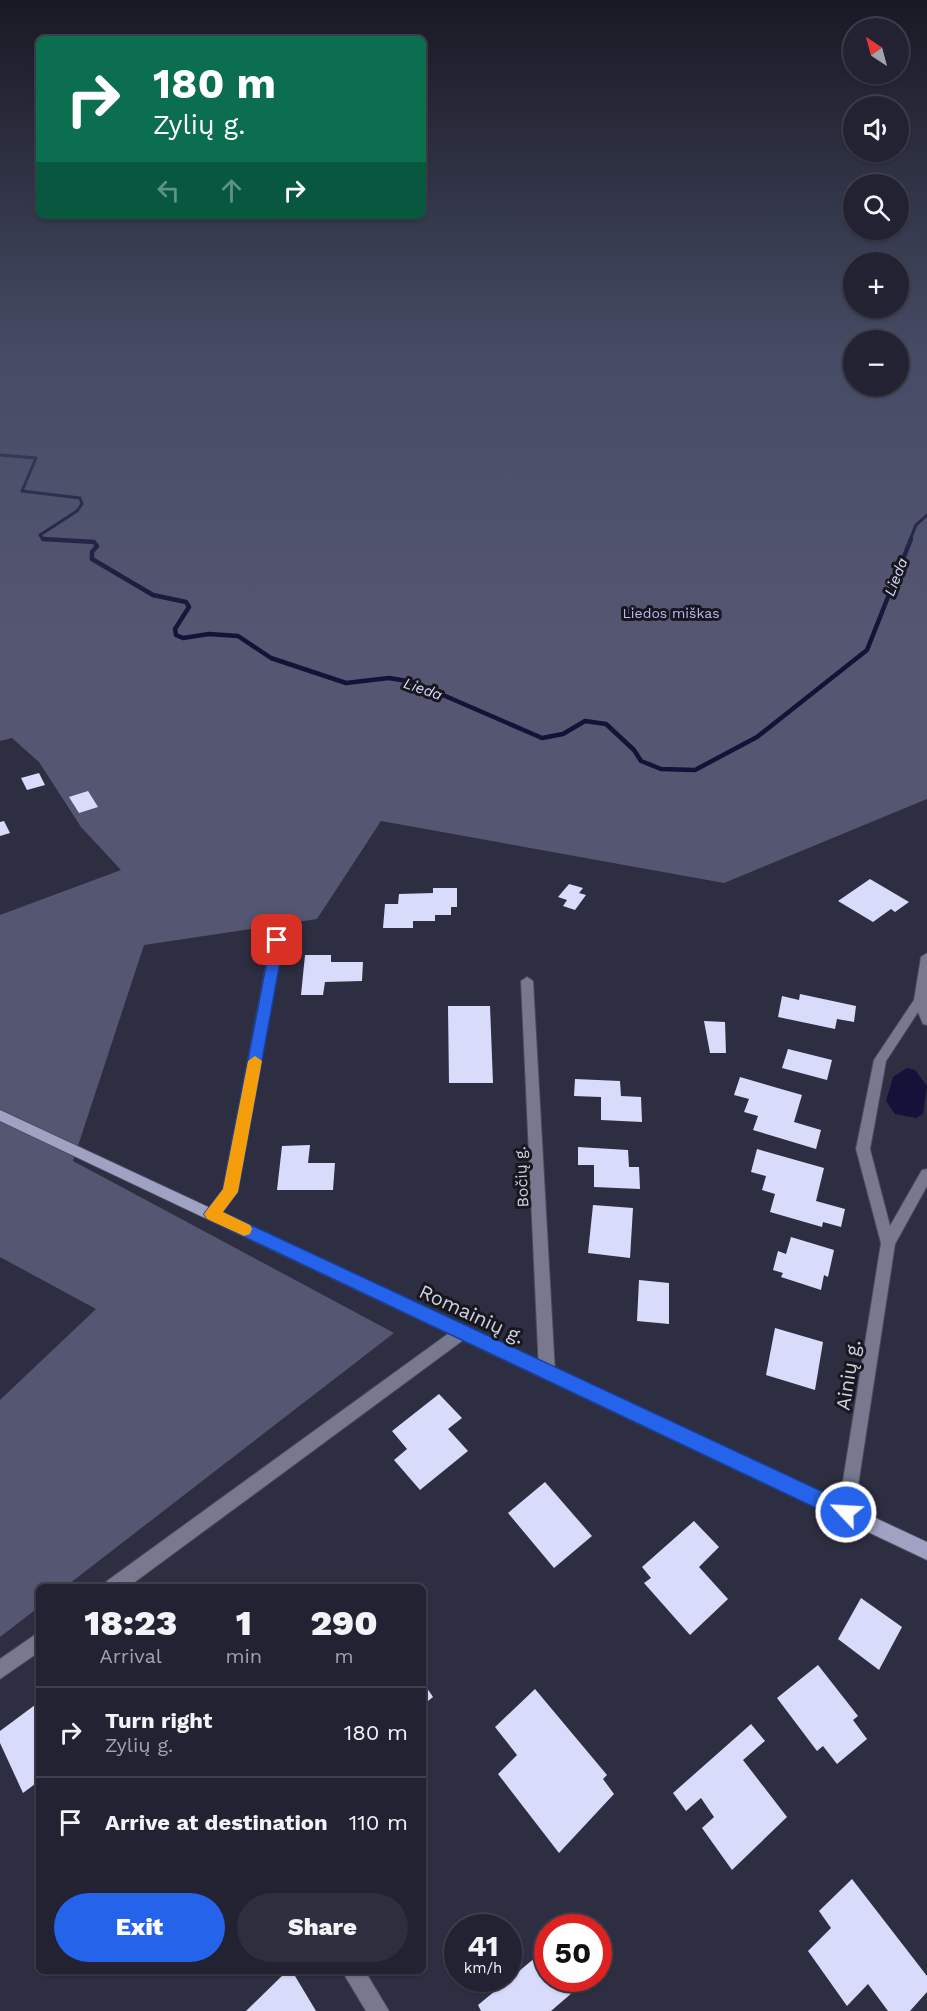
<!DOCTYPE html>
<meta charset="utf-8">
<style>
body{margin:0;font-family:"Work Sans",sans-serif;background:#2e2f3e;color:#f1f3f6;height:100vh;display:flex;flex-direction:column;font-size:22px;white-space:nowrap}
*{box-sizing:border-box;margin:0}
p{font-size:20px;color:#a2a4ac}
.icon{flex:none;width:33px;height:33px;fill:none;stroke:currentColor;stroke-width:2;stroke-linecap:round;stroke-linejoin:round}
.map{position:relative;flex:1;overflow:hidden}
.drawer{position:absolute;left:36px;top:1584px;width:390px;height:390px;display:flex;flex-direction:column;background:#222232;border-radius:9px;box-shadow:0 2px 4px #0004,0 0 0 2px #3f3f4d}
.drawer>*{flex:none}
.top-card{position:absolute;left:36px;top:36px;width:390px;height:183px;border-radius:9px;box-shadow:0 2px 4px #0004,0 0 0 2px #3f3f4d;background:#0b6e4f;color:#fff;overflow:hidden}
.needle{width:39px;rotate:324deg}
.controls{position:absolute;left:843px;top:18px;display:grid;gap:12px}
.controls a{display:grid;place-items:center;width:66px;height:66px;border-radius:50%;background:#222232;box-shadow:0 2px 4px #0004,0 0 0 2px #3f3f4d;font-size:30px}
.speed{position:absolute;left:444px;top:1914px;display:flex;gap:12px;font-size:30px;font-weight:700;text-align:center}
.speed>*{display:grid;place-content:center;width:78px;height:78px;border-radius:50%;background:#222232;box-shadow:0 2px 4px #0004,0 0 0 2px #3f3f4d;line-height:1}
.speed small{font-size:15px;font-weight:400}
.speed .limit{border:9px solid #d22;background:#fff;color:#111}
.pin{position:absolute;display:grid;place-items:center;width:51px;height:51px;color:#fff;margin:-26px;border-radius:12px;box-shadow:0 3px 9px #0006}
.me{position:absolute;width:66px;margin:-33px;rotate:295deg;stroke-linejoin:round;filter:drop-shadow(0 0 4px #0008)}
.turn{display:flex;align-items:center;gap:21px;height:126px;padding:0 18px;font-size:27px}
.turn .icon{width:78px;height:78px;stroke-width:2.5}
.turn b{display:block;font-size:42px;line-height:51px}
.lanes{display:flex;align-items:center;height:57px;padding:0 18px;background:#0003;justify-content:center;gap:30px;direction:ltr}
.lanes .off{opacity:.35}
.eta{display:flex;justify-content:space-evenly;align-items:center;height:102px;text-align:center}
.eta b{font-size:36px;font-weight:800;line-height:42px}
.action{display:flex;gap:12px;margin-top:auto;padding:12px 18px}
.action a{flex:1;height:69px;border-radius:36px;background:#2563eb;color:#fff;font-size:24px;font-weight:800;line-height:69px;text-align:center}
.action a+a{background:#2e2f3e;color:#f1f3f6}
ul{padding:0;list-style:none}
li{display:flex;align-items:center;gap:18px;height:90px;padding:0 18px;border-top:2px solid #3f3f4d}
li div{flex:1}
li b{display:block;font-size:22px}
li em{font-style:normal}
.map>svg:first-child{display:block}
</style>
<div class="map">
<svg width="927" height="2011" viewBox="0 0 927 2011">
<rect width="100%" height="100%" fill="#2e2e42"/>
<polygon fill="#555672" points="0,356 135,358 166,356 853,356 854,386 898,386 899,356 927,356 927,799 724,883 381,821 317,919 144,945 73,1161 394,1333 65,1587 39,1587 39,1607 0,1637 0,1400 96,1309 0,1257 0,915 121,870 81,827 39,762 12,738 0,741"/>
<polygon fill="#151138" points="907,1068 915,1070 927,1086 923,1114 916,1118 895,1114 886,1101 893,1077"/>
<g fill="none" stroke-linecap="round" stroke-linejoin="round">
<g stroke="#151138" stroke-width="3">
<polyline points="0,455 36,458 22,491 80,498 82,504 77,511 40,535 43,539 65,540"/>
<polyline points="910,540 916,525 927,515"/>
</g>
<polyline stroke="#151138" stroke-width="4.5" points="43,539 94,542 97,546 92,552 92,559 153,595 186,602 189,607 175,629 176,635 183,638 209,634 238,636 271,658 346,683 389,678 413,682 542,738 563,734 585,721 606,724 634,750 641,761 661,769 695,770 757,737 867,650 911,539"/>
</g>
<g fill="#d9dbfb">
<polygon points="39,773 45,785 27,790 21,778"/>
<polygon points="88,791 98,807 79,813 69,797"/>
<polygon points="4,821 10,833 0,836 0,822"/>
<polygon points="870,879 909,902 895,912 891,909 873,922 838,901"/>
<polygon points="569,884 583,888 579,893 586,895 575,910 563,906 567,900 558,897"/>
<polygon points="433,888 457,888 457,907 451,907 451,915 435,915 435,921 413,921 413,928 383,928 385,904 398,904 399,894 433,893"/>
<polygon points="305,955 331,955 331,962 363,962 362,981 325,982 323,995 301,995"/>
<polygon points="800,994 856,1006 854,1022 837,1019 835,1029 778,1017 782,996 799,1000"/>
<polygon points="448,1006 490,1006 493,1083 449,1083"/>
<polygon points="704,1021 725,1022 726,1053 710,1053"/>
<polygon points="788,1049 832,1060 827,1080 782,1068"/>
<polygon points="740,1077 802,1095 794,1122 821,1130 816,1149 753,1130 758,1116 744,1112 749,1099 734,1095"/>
<polygon points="575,1079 620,1081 621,1096 641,1097 642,1122 601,1120 601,1097 574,1096"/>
<polygon points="310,1145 308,1163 335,1163 333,1190 277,1190 282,1146"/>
<polygon points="578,1147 628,1150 629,1167 639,1167 640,1189 594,1187 594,1165 578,1165"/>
<polygon points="757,1149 824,1168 816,1201 845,1209 841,1227 823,1222 822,1227 770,1212 775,1194 762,1190 766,1176 751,1172"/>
<polygon points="593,1205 633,1208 630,1258 588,1253"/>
<polygon points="791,1237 834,1250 828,1277 824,1275 821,1290 781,1277 783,1273 773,1270 778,1251 786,1254"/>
<polygon points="639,1280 669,1283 669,1324 637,1321"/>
<polygon points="775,1328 823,1342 815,1390 766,1375"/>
<polygon points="439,1394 462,1418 448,1429 468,1451 420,1490 394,1460 407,1449 392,1431"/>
<polygon points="545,1482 592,1536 554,1568 508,1513"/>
<polygon points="694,1521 719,1547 699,1567 728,1599 690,1635 644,1583 651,1578 642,1567"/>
<polygon points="861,1598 902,1627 879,1670 838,1639"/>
<polygon points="818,1665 858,1716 853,1720 867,1739 837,1764 823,1746 817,1751 777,1698"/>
<polygon points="423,1682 433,1697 423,1705"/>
<polygon points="535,1689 607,1775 603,1779 614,1794 559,1853 498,1774 517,1755 495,1727"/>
<polygon points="39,1702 39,1781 23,1793 0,1743 0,1731"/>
<polygon points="751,1724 765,1741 743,1760 787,1817 732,1870 702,1828 714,1817 701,1798 686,1811 673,1793"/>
<polygon points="852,1879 927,1976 927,1992 910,2011 888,2011 868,1984 847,2006 808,1951 831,1928 819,1911"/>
<polygon points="548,1947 548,1978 587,1980 551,2011 481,2011 478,2005"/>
<polygon points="287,1971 292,1971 316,2011 246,2011"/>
</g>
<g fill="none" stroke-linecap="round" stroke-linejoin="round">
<g stroke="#4b4b5e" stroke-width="2">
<g id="street">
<polygon points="277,936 283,940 237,1192 217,1218 212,1220 207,1218 205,1214 223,1190 271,940"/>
<polygon points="927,953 927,1025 923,1024 918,1012 886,1061 870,1149 890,1226 922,1170 927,1169 927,1186 895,1244 854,1512 852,1518 846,1520 840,1518 838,1512 881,1243 856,1149 874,1060 914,1000 921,957"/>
<polygon points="527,977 533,981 555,1372 552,1377 547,1379 542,1377 539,1372 521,981"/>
<polygon points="461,1326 466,1328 469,1333 466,1338 128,1587 104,1587 107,1581 456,1328"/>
<polygon points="39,1632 39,1652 0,1679 0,1659"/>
<polygon points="342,1971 365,1971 389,2011 366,2011"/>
</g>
</g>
<g stroke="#4b4b5e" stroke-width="2">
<polygon id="secondary" points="0,1110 927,1542 927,1560 0,1121"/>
</g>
<use href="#street" fill="#78798e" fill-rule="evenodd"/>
<use href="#secondary" fill="#a0a2c4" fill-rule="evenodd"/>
</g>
<linearGradient id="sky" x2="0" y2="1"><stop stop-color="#191924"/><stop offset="0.56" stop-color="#464c65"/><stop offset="1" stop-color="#464c65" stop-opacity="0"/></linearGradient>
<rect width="927" height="637" fill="url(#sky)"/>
<polygon fill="#2563eb" stroke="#184099" stroke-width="1.5" points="277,936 284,940 238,1192 223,1212 853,1506 856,1512 853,1519 846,1522 839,1519 207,1219 204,1214 223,1189 271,940"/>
<polygon fill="#f59e0b" points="255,1056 262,1061 238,1192 223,1212 250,1225 252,1229 250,1234 244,1236 207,1219 204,1214 223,1189 248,1061"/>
<g text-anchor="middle" stroke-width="6" stroke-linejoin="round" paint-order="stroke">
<g font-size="14" fill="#babcf6" stroke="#171720">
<text x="671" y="618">Liedos miškas</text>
</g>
<g font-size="15" font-style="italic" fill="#d8daf8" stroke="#171720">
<text transform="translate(896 577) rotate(-69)" y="5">Lieda</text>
<text transform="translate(423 689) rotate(19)" y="5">Lieda</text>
</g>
<g font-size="16" fill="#cfd0dd" stroke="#171720">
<text transform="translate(521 1177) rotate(-93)" y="6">Bočių g.</text>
</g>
<g font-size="20" fill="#cfd0dd" stroke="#171720">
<text transform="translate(472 1314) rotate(25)" y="7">Romainių g.</text>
<text transform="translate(848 1375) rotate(-81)" y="7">Ainių g.</text>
</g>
</g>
</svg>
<div class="controls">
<a><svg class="needle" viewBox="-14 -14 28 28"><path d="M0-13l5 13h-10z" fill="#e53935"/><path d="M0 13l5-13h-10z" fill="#a2a4ac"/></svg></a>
<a><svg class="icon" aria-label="sound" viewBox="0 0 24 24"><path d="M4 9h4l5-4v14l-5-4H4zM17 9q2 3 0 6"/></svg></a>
<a><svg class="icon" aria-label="search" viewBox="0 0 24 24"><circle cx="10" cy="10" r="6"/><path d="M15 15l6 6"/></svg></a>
<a>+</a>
<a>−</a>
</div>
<div class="speed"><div>41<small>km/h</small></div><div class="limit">50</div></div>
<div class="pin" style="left:277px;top:940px;background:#d93025"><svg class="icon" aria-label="arrive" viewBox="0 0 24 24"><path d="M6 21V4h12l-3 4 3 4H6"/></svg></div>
<svg class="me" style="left:846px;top:1512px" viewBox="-20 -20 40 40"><circle r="17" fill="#2563eb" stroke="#fff" stroke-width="3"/><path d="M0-11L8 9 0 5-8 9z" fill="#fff"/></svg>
<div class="top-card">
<div class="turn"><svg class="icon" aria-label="right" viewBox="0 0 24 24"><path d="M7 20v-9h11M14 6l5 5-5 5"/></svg><div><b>180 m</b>Zylių g.</div></div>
<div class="lanes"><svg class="icon off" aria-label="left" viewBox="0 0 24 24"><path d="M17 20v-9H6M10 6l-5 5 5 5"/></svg><svg class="icon off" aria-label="ahead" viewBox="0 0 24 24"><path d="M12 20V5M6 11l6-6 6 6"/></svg><svg class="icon" aria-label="right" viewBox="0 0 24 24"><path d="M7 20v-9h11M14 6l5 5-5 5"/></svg></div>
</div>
<section class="drawer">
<div class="eta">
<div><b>18:23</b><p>Arrival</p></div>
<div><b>1</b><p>min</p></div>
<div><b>290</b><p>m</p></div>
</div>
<ul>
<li><svg class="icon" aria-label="right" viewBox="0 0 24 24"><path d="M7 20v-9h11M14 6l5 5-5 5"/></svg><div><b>Turn right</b><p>Zylių g.</p></div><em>180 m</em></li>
<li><svg class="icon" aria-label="arrive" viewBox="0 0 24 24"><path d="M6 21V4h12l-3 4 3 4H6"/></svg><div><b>Arrive at destination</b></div><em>110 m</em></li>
</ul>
<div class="action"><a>Exit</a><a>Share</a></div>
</section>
</div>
